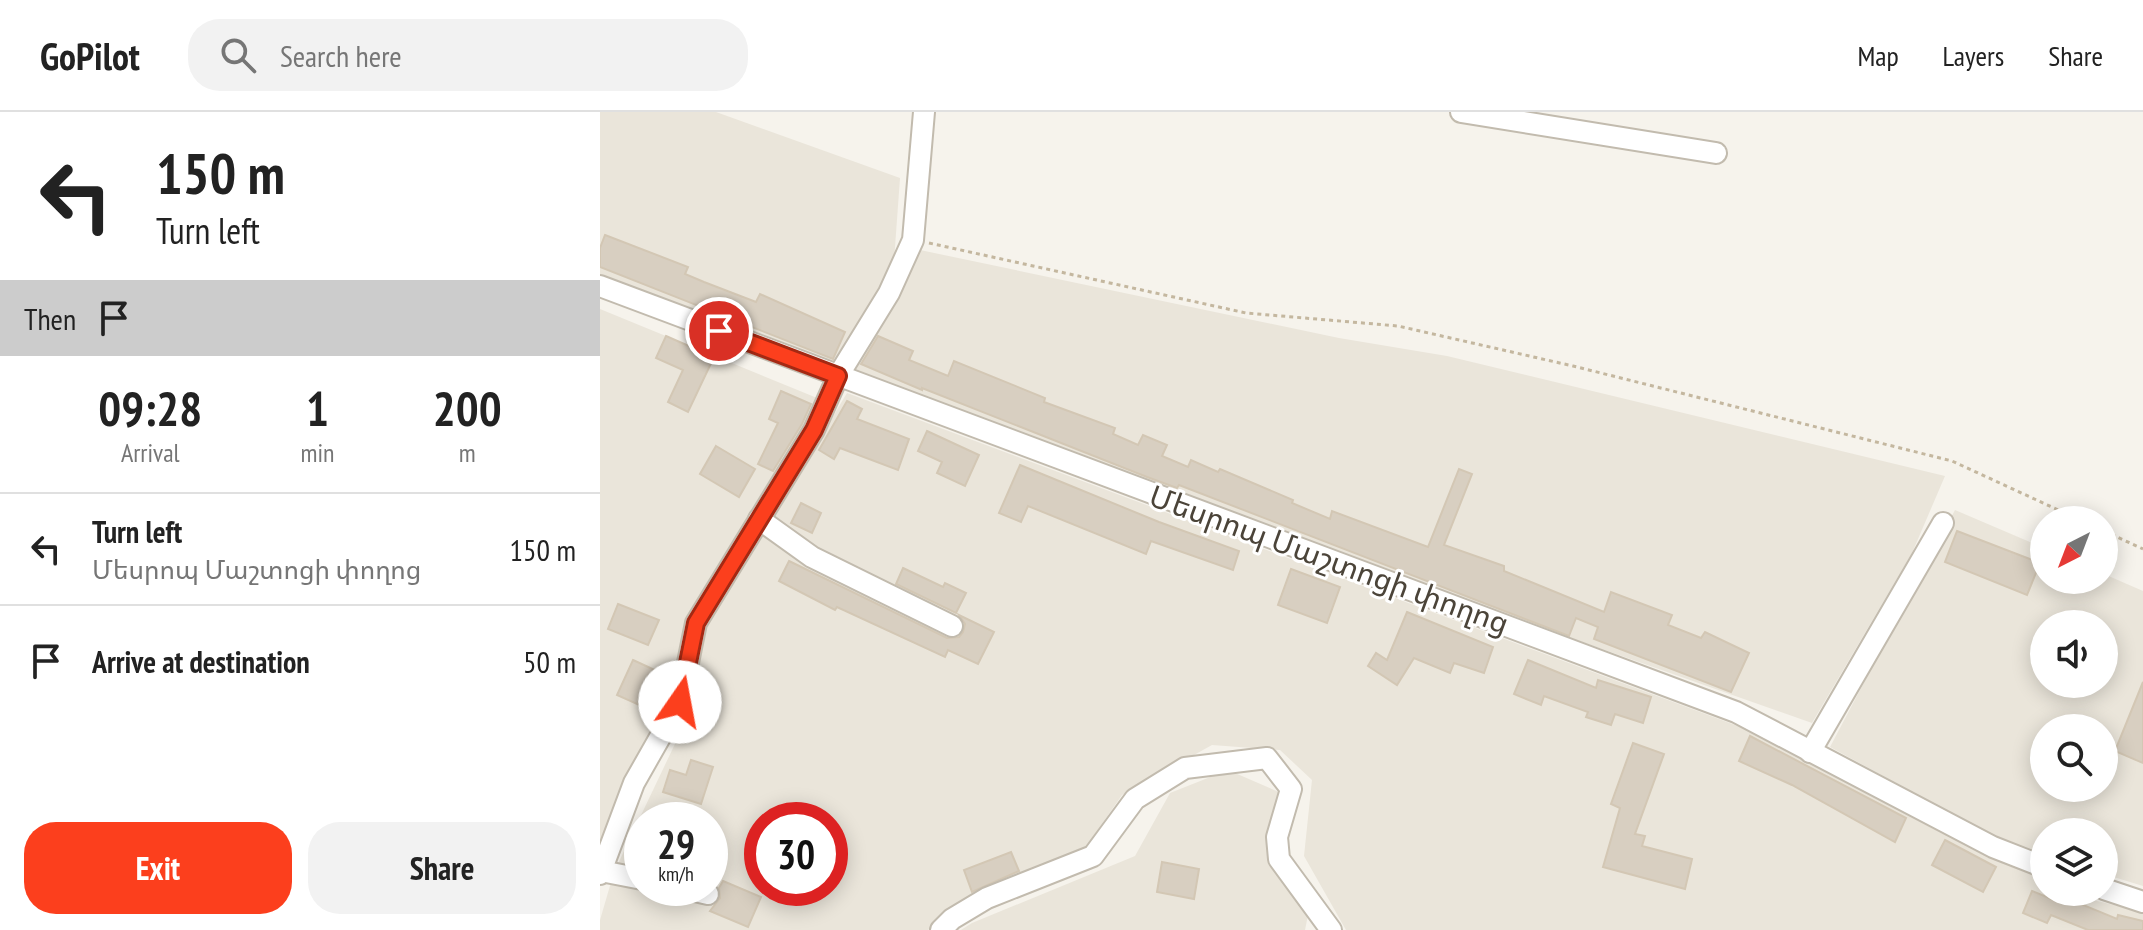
<!DOCTYPE html>
<meta charset="utf-8">
<style>
body{margin:0;font-family:"PT Sans Narrow","Noto Sans Armenian",sans-serif;background:#f2f2f2;color:#222;height:100vh;display:flex;flex-direction:column;font-size:30px;white-space:nowrap}
*{box-sizing:border-box;margin:0}
p{font-size:26px;color:#767676}
.icon{flex:none;width:44px;height:44px;fill:none;stroke:currentColor;stroke-width:2;stroke-linecap:round;stroke-linejoin:round}
.map{position:relative;flex:1;overflow:hidden}
.panel{display:flex;flex-direction:column;background:#fff;width:600px}
.panel>*{flex:none}
.top-card{background:#fff;color:#222;overflow:hidden}
.needle{width:52px;rotate:222deg}
.tools{position:absolute;left:1430px;top:394px;display:grid;gap:16px}
.tools a{display:grid;place-items:center;width:88px;height:88px;border-radius:50%;background:#fff;box-shadow:0 4px 20px #0003;font-size:40px}
.speed{position:absolute;left:24px;top:690px;display:flex;gap:16px;font-size:40px;font-weight:700;text-align:center}
.speed>*{display:grid;place-content:center;width:104px;height:104px;border-radius:50%;background:#fff;box-shadow:0 4px 20px #0003;line-height:1}
.speed small{font-size:20px;font-weight:400}
.speed .limit{border:12px solid #d22;background:#fff;color:#111}
.pin{position:absolute;display:grid;place-items:center;width:68px;height:68px;color:#fff;margin:-34px;border:4px solid #fff;border-radius:50%;box-shadow:0 2px 8px #0007}
.me{position:absolute;width:88px;margin:-44px;rotate:12deg;stroke-linejoin:round;filter:drop-shadow(0 0 6px #0008)}
.turn{display:flex;align-items:center;gap:28px;height:168px;padding:0 24px;font-size:36px}
.turn .icon{width:104px;height:104px;stroke-width:2.5}
.turn b{display:block;font-size:56px;line-height:68px}
.then{display:flex;align-items:center;height:76px;padding:0 24px;background:#0003;gap:16px;font-size:30px}
.eta{display:flex;justify-content:space-evenly;align-items:center;height:136px;text-align:center}
.eta b{font-size:48px;font-weight:700;line-height:56px}
.action{display:flex;gap:16px;margin-top:auto;padding:16px 24px}
.action a{flex:1;height:92px;border-radius:32px;background:#fc3f1d;color:#fff;font-size:32px;font-weight:700;line-height:92px;text-align:center}
.action a+a{background:#f2f2f2;color:#222}
ul{padding:0;list-style:none}
li{display:flex;align-items:center;gap:24px;height:112px;padding:0 24px;border-top:2px solid #e0e0e0}
li div{flex:1}
li b{display:block;font-size:30px}
li em{font-style:normal}
header{display:flex;align-items:center;gap:48px;box-sizing:border-box;height:112px;padding:0 40px;background:#fff;border-bottom:2px solid #e0e0e0}
header strong{font-size:38px}
nav{display:flex;gap:44px;margin-inline-start:auto;font-size:28px}
.search{width:560px;height:72px;background:#f2f2f2;display:flex;align-items:center;gap:20px;box-sizing:border-box;padding:0 28px;border-radius:32px;color:#767676;font-size:30px}
main{display:flex;flex:1;min-height:0}
.map>svg:first-child{display:block}
</style>
<header>
<strong>GoPilot</strong>
<div class="search"><svg class="icon" aria-label="search" viewBox="0 0 24 24"><circle cx="10" cy="10" r="6"/><path d="M15 15l6 6"/></svg>Search here</div>
<nav><a>Map</a><a>Layers</a><a>Share</a></nav>
</header>
<main>
<section class="panel">
<div class="top-card">
<div class="turn"><svg class="icon" aria-label="left" viewBox="0 0 24 24"><path d="M17 20v-9H6M10 6l-5 5 5 5"/></svg><div><b>150 m</b>Turn left</div></div>
<div class="then">Then<svg class="icon" aria-label="arrive" viewBox="0 0 24 24"><path d="M6 21V4h12l-3 4 3 4H6"/></svg></div>
</div>
<div class="eta">
<div><b>09:28</b><p>Arrival</p></div>
<div><b>1</b><p>min</p></div>
<div><b>200</b><p>m</p></div>
</div>
<ul>
<li><svg class="icon" aria-label="left" viewBox="0 0 24 24"><path d="M17 20v-9H6M10 6l-5 5 5 5"/></svg><div><b>Turn left</b><p>Մեսրոպ Մաշտոցի փողոց</p></div><em>150 m</em></li>
<li><svg class="icon" aria-label="arrive" viewBox="0 0 24 24"><path d="M6 21V4h12l-3 4 3 4H6"/></svg><div><b>Arrive at destination</b></div><em>50 m</em></li>
</ul>
<div class="action"><a>Exit</a><a>Share</a></div>
</section>
<div class="map">
<svg width="1543" height="818" viewBox="0 0 1543 818">
<rect width="100%" height="100%" fill="#f6f3ec"/>
<g fill="#eae5da" fill-rule="evenodd">
<polygon points="0,0 116,0 300,66 294,149 234,255 0,166"/>
<polygon points="320,138 739,226 847,244 1345,364 1312,441 1212,611 684,425 251,257"/>
<polygon points="0,197 222,288 85,511 72,592 16,688 0,735"/>
<path d="M 247,281 L 1159,622 L 1341,721 L 1444,767 L 1444,780 L 1473,780 L 1489,787 L 1543,800 L 1543,818 L 746,818 L 704,744 L 712,668 L 680,638 L 612,633 L 522,683 L 484,738 L 363,788 L 328,818 L 0,818 L 0,808 L 14,760 L 84,613 L 107,513 ZM 42,708 L 110,708 L 110,776 L 42,776 ZM 162,708 L 230,708 L 230,776 L 162,776 Z"/>
<path d="M 1355,398 L 1444,436 L 1444,468 L 1504,468 L 1504,462 L 1543,479 L 1543,774 L 1504,762 L 1504,720 L 1444,720 L 1444,744 L 1410,733 L 1230,635 ZM 1444,512 L 1504,512 L 1504,572 L 1444,572 ZM 1444,616 L 1504,616 L 1504,676 L 1444,676 Z"/>
<polygon points="628,658 681,681 668,748 708,803 705,818 361,818 372,811 535,744 570,681"/>
</g>
<g fill="#d8cfc1" stroke="#d3c7b4" stroke-width="2">
<polygon points="5,123 88,155 85,162 104,170 156,190 160,182 245,220 233,247 0,155 0,136"/>
<polygon points="66,224 114,245 88,300 68,290 83,258 56,246"/>
<polygon points="278,224 313,239 309,248 348,264 354,249 445,286 444,290 515,316 513,322 538,333 543,323 567,333 562,344 588,355 591,348 618,360 620,357 693,388 692,391 730,407 732,399 828,435 859,357 872,362 844,433 904,454 904,459 1004,500 1011,480 1072,503 1068,513 1101,526 1105,520 1149,541 1131,580 994,527 998,515 976,506 969,524 579,373 577,376 547,365 322,276 322,278 261,252"/>
<polygon points="181,279 211,292 202,312 173,359 158,352 178,311 169,307"/>
<polygon points="247,289 262,297 257,307 309,327 298,358 240,336 234,347 219,338"/>
<polygon points="327,319 379,343 365,374 337,361 342,350 318,339"/>
<polygon points="116,334 155,357 139,385 100,362"/>
<polygon points="420,353 559,410 639,439 633,458 551,429 546,442 428,394 421,410 399,401"/>
<polygon points="201,391 221,401 212,421 191,411"/>
<polygon points="1357,419 1440,451 1427,483 1345,450"/>
<polygon points="189,449 347,526 359,525 363,520 365,512 359,503 394,520 378,552 348,538 345,545 237,495 235,498 179,469"/>
<polygon points="303,456 343,475 345,471 366,481 356,501 296,472"/>
<polygon points="691,457 740,475 727,511 678,493"/>
<polygon points="18,492 59,508 48,533 8,517"/>
<polygon points="807,500 893,535 884,561 854,551 850,561 814,546 797,573 768,554 776,541 787,548"/>
<polygon points="33,548 70,565 55,600 17,583"/>
<polygon points="928,548 996,576 998,568 1051,585 1043,611 1015,602 1011,613 986,605 988,600 944,584 941,593 914,582"/>
<polygon points="1543,570 1543,651 1515,639"/>
<polygon points="1150,624 1306,706 1295,730 1192,673 1139,649"/>
<polygon points="1033,631 1064,642 1035,722 1045,724 1042,734 1092,747 1085,777 1003,755 1020,696 1011,692"/>
<polygon points="91,648 113,655 101,692 63,680 70,658 86,663"/>
<polygon points="1345,728 1396,755 1383,780 1332,753"/>
<polygon points="411,740 419,759 372,780 364,758"/>
<polygon points="562,750 599,757 594,787 557,780"/>
<polygon points="123,769 161,785 148,815 110,799 120,786 119,776"/>
<polygon points="1432,779 1456,789 1459,783 1517,807 1518,803 1543,809 1543,818 1488,818 1451,803 1447,811 1423,801"/>
</g>
<g fill="none" stroke-linecap="round" stroke-linejoin="round">
<g stroke="#c2bbae" stroke-width="24">
<g id="minor">
<polyline points="861,0 1116,41"/>
<polyline points="0,174 1136,600 1393,735 1444,755"/>
<polyline points="159,407 212,445 352,514"/>
<polyline points="1210,640 1343,411"/>
<polyline points="1,759 42,767"/>
<polyline points="0,762 34,671 80,590 96,511 214,318 238,264 289,181 313,128 324,0"/>
<polyline points="82,776 108,782"/>
<polyline points="1504,777 1543,790"/>
<polyline points="341,818 352,807 387,786 493,744 535,687 585,656 667,646 691,677 677,725 679,747 731,818"/>
</g>
</g>
<g stroke="#c4b79f" stroke-width="3" stroke-dasharray="4 4" stroke-linecap="butt">
<polyline points="329,131 646,201 798,214 973,254 1352,349 1480,408"/>
<polyline points="1504,419 1543,437"/>
<polyline points="1505,759 1508,748"/>
</g>
<use href="#minor" stroke="#fff" stroke-width="20"/>
</g>
<g fill="none" stroke-linecap="round" stroke-linejoin="round">
<g stroke="#a42913" stroke-width="20">
<polyline id="route" points="80,590 96,511 214,318 238,264 119,219"/>
</g>
<use href="#route" stroke="#fc3f1d" stroke-width="14"/>
</g>
<g text-anchor="middle" stroke-width="6" stroke-linejoin="round" paint-order="stroke">
<g font-size="30" fill="#4b4439" stroke="#fff">
<text transform="translate(729 448) rotate(20)" y="10">Մեսրոպ Մաշտոցի փողոց</text>
</g>
</g>
</svg>
<div class="tools">
<a><svg class="needle" viewBox="-14 -14 28 28"><path d="M0-13l5 13h-10z" fill="#e53935"/><path d="M0 13l5-13h-10z" fill="#767676"/></svg></a>
<a><svg class="icon" aria-label="sound" viewBox="0 0 24 24"><path d="M4 9h4l5-4v14l-5-4H4zM17 9q2 3 0 6"/></svg></a>
<a><svg class="icon" aria-label="search" viewBox="0 0 24 24"><circle cx="10" cy="10" r="6"/><path d="M15 15l6 6"/></svg></a>
<a><svg class="icon" aria-label="layers" viewBox="0 0 24 24"><path d="M12 4l9 5-9 5-9-5zM3 14l9 5 9-5"/></svg></a>
</div>
<div class="speed"><div>29<small>km/h</small></div><div class="limit">30</div></div>
<div class="pin" style="left:119px;top:219px;background:#d93025"><svg class="icon" aria-label="arrive" viewBox="0 0 24 24"><path d="M6 21V4h12l-3 4 3 4H6"/></svg></div>
<svg class="me" style="left:80px;top:590px" viewBox="-20 -20 40 40"><circle r="19" fill="#fff"/><path d="M0-13L10 11 0 6-10 11z" fill="#fc3f1d"/></svg>
</div>
</main>
